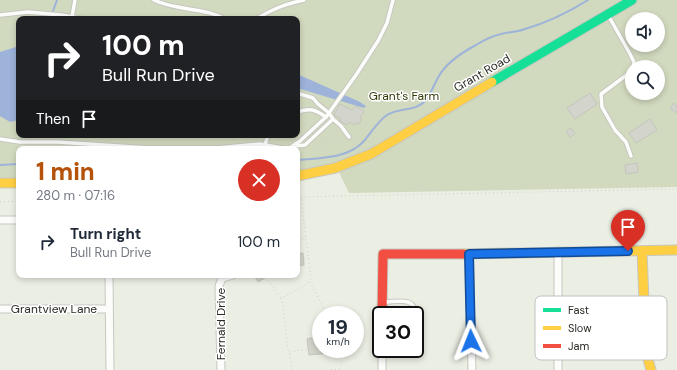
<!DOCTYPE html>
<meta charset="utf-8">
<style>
body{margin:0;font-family:"DM Sans",sans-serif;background:#f6f6f7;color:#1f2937;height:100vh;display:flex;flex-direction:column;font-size:15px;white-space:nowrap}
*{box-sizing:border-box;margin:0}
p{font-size:13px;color:#747a83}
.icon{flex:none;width:22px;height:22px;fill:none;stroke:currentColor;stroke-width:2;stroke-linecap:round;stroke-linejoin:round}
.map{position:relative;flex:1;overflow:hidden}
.drawer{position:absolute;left:16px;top:146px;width:284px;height:132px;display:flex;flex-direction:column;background:#fff;border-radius:8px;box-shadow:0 2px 6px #0003}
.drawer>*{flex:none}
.top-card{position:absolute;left:16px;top:16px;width:284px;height:122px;border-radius:8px;box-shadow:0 2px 6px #0003;background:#202124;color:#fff;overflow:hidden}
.fabs{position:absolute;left:625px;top:12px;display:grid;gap:8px}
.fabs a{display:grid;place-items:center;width:40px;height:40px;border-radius:50%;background:#fff;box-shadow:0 2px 6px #0003;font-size:20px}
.speed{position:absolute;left:312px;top:306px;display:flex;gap:8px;font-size:20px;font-weight:700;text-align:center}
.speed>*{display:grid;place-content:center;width:52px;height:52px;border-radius:50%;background:#fff;box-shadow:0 2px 6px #0003;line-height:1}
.speed small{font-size:10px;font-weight:400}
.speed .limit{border:2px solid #111;border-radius:6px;background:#fff;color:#111}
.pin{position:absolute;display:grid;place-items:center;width:34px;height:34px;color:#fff;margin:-41px -17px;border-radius:50% 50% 50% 0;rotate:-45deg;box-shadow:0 0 4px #0007}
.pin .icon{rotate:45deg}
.me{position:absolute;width:44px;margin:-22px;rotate:358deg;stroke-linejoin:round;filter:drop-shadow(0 0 3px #0008)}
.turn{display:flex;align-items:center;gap:14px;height:84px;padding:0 20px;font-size:18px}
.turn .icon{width:52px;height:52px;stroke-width:2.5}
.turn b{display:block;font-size:28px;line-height:34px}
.then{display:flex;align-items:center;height:38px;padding:0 20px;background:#0003;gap:8px;font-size:15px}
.round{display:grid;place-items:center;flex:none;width:42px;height:42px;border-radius:21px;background:#f6f6f7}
.head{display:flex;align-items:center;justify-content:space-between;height:68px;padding:0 20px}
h1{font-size:24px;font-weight:800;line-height:30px;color:#b45309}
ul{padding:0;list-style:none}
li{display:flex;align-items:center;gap:12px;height:56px;padding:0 20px}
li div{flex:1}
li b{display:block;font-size:15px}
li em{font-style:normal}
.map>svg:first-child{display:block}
</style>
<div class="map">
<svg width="677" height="370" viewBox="0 0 677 370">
<rect width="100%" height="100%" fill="#ebeee3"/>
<path fill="#d1d9be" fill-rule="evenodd" d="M 0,0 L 677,0 L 677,187 L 349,193 L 335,164 L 297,173 L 297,149 L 19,149 L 19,179 L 0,179 ZM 19,19 L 297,19 L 297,135 L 19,135 ZM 632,19 L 658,19 L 658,45 L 632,45 ZM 632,67 L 658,67 L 658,93 L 632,93 Z"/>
<g fill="#9db3da">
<polygon points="19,46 19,120 10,122 0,116 0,52"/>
<polygon points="297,74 358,101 366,106 364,108 297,88"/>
</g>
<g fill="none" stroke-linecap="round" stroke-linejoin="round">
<g stroke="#9db3da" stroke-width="2">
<polyline points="53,11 57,0"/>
<path d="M 297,160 C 319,158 347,159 363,142 C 371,133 377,122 387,115 C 400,107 416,112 426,100 C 432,92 434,84 439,76 C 446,63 463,52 476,45 C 484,40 492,36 501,34 C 509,32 517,32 525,29 C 546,23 569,12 588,0"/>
<polyline points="0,165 19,164"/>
</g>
</g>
<g fill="#d3d5cc" stroke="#c4c6be">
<polygon points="658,72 664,75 658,86"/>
<polygon points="590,93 597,104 575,119 567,108"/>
<polygon points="674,103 677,106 677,113 670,108"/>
<polygon points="340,104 352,110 355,106 364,111 360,118 362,119 359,124 356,122 355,125 349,122 347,125 340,121 341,119 334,115"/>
<polygon points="650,119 657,130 636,143 629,133"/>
<polygon points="571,128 575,134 570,137 566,131"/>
<polygon points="637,163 638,172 626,174 625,165"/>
<polygon points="303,253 304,265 297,266 297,254"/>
<polygon points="254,275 270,275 258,282"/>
<polygon points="315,337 317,347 321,346 321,350 340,349 341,352 309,355 307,339"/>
</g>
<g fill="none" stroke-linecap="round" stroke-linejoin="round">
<g stroke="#c6c8c0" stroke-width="5.5">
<g id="lane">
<path d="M 154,0 C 176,11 204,7 225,19"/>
<polyline points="0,15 28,12 61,15 85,19"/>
<polyline points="608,15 629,52 634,62 633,67"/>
<polyline points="72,17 75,0"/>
<path d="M 256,19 C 273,9 285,4 304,0"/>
<path d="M 297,112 C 311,108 314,109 326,117"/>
<polyline points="333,119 341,126 349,137"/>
<polyline points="0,139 20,142 57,142 149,148 217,148 260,144 288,149 300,141 326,117 356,75 378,41 387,23 393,0"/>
<polyline points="265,145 268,135"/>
<polyline points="295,146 305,145 333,119 329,113 318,104 313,98 297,93"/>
<polyline points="631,156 626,142 615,130 602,107 601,94 632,71"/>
<path d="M 384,302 C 398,302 414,296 416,314 C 416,320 416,325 415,331"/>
</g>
</g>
<g stroke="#c6c8c0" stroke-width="9">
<g id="street">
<polyline points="0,220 19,220"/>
<polyline points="558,251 558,370"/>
<polyline points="469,254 472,370"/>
<polyline points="109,275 110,370"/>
<polyline points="222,278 233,275"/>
<polyline points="0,309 109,309"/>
<polyline points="221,370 219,286 222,278"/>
<polyline points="382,370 382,349"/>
</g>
</g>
<g stroke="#c6c8c0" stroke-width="11">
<polyline id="fast" points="492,82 632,0"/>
</g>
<g stroke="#c6c8c0" stroke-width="11">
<g id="slow">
<polyline points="297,176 335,168 371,154 492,82"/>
<polyline points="0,183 19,183"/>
<polyline points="642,251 646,352 651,370"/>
<polyline points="463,254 677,250"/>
</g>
</g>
<g stroke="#c6c8c0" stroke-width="11">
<polyline id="jam" points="382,315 383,254 463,254"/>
</g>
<g stroke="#cecfcc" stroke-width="1" stroke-dasharray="1 3" stroke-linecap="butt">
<path d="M 323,137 L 327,138 L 335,130 L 338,131 L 337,134 C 331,139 326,143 317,143 L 315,145 L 317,147 L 326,146 L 342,135"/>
<polyline points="352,140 359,151"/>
<polyline points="400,147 400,177"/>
<polyline points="297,197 677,189"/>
<polyline points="0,202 19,201"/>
<polyline points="297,246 306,236"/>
<polyline points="304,259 309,258"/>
<polyline points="266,277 281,298"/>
<polyline points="310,282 327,315"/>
<polyline points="316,344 321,344"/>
<polyline points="290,352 308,349"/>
<polyline points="293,370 287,344 283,304 281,298 303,287 311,278 301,197"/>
<polyline points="331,370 339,369 342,361 340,349"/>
</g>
<use href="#lane" stroke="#fcfcfb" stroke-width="3.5"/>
<use href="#street" stroke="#fcfcfb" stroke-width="7"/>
<use href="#fast" stroke="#16e098" stroke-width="9"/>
<use href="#slow" stroke="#ffcf43" stroke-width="9"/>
<use href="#jam" stroke="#f24e42" stroke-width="9"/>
</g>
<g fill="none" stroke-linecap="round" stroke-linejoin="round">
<g stroke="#114b97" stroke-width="10">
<polyline id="route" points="471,341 469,254 628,251"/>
</g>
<use href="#route" stroke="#1a73e8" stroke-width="7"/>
</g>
<g text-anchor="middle" stroke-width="3" stroke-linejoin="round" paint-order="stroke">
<g font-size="12" fill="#2a2c25" stroke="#fff">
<text transform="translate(482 73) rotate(-30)" y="4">Grant Road</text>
<text x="54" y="313">Grantview Lane</text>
<text transform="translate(221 324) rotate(-90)" y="4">Fernald Drive</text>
</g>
<g font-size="12" fill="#313c07" stroke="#fff">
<text x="404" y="100">Grant's Farm</text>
</g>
</g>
<rect x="535" y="296" width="132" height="64" rx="6" fill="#fff" stroke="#bfc0be" stroke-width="1"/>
<rect x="543" y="308" width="18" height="4" fill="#16e098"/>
<rect x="543" y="326" width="18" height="4" fill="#ffcf43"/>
<rect x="543" y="344" width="18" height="4" fill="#f24e42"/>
<g font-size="11" fill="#2a2c25">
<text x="568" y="314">Fast</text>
<text x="568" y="332">Slow</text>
<text x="568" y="350">Jam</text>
</g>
</svg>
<div class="fabs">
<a><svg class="icon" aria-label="sound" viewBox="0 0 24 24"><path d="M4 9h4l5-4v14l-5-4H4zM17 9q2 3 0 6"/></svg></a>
<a><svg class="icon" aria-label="search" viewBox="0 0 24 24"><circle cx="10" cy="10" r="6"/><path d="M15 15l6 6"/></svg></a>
</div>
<div class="speed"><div>19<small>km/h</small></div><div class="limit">30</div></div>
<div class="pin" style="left:628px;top:251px;background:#d93025"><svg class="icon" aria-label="arrive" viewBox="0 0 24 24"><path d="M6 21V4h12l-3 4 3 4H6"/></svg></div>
<svg class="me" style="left:471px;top:341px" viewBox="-20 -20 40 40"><path d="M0-17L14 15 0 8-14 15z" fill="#1a73e8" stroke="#fff" stroke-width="4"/></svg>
<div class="top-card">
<div class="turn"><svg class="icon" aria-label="right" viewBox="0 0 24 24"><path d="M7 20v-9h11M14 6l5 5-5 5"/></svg><div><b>100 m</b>Bull Run Drive</div></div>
<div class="then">Then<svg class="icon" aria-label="arrive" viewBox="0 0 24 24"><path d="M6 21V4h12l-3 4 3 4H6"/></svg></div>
</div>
<section class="drawer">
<div class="head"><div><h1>1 min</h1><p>280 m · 07:16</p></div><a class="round" style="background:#d93025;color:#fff"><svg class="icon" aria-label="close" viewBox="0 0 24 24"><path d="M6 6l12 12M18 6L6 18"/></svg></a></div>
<ul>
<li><svg class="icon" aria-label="right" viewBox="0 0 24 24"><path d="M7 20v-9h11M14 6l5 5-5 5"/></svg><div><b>Turn right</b><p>Bull Run Drive</p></div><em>100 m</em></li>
</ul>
</section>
</div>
